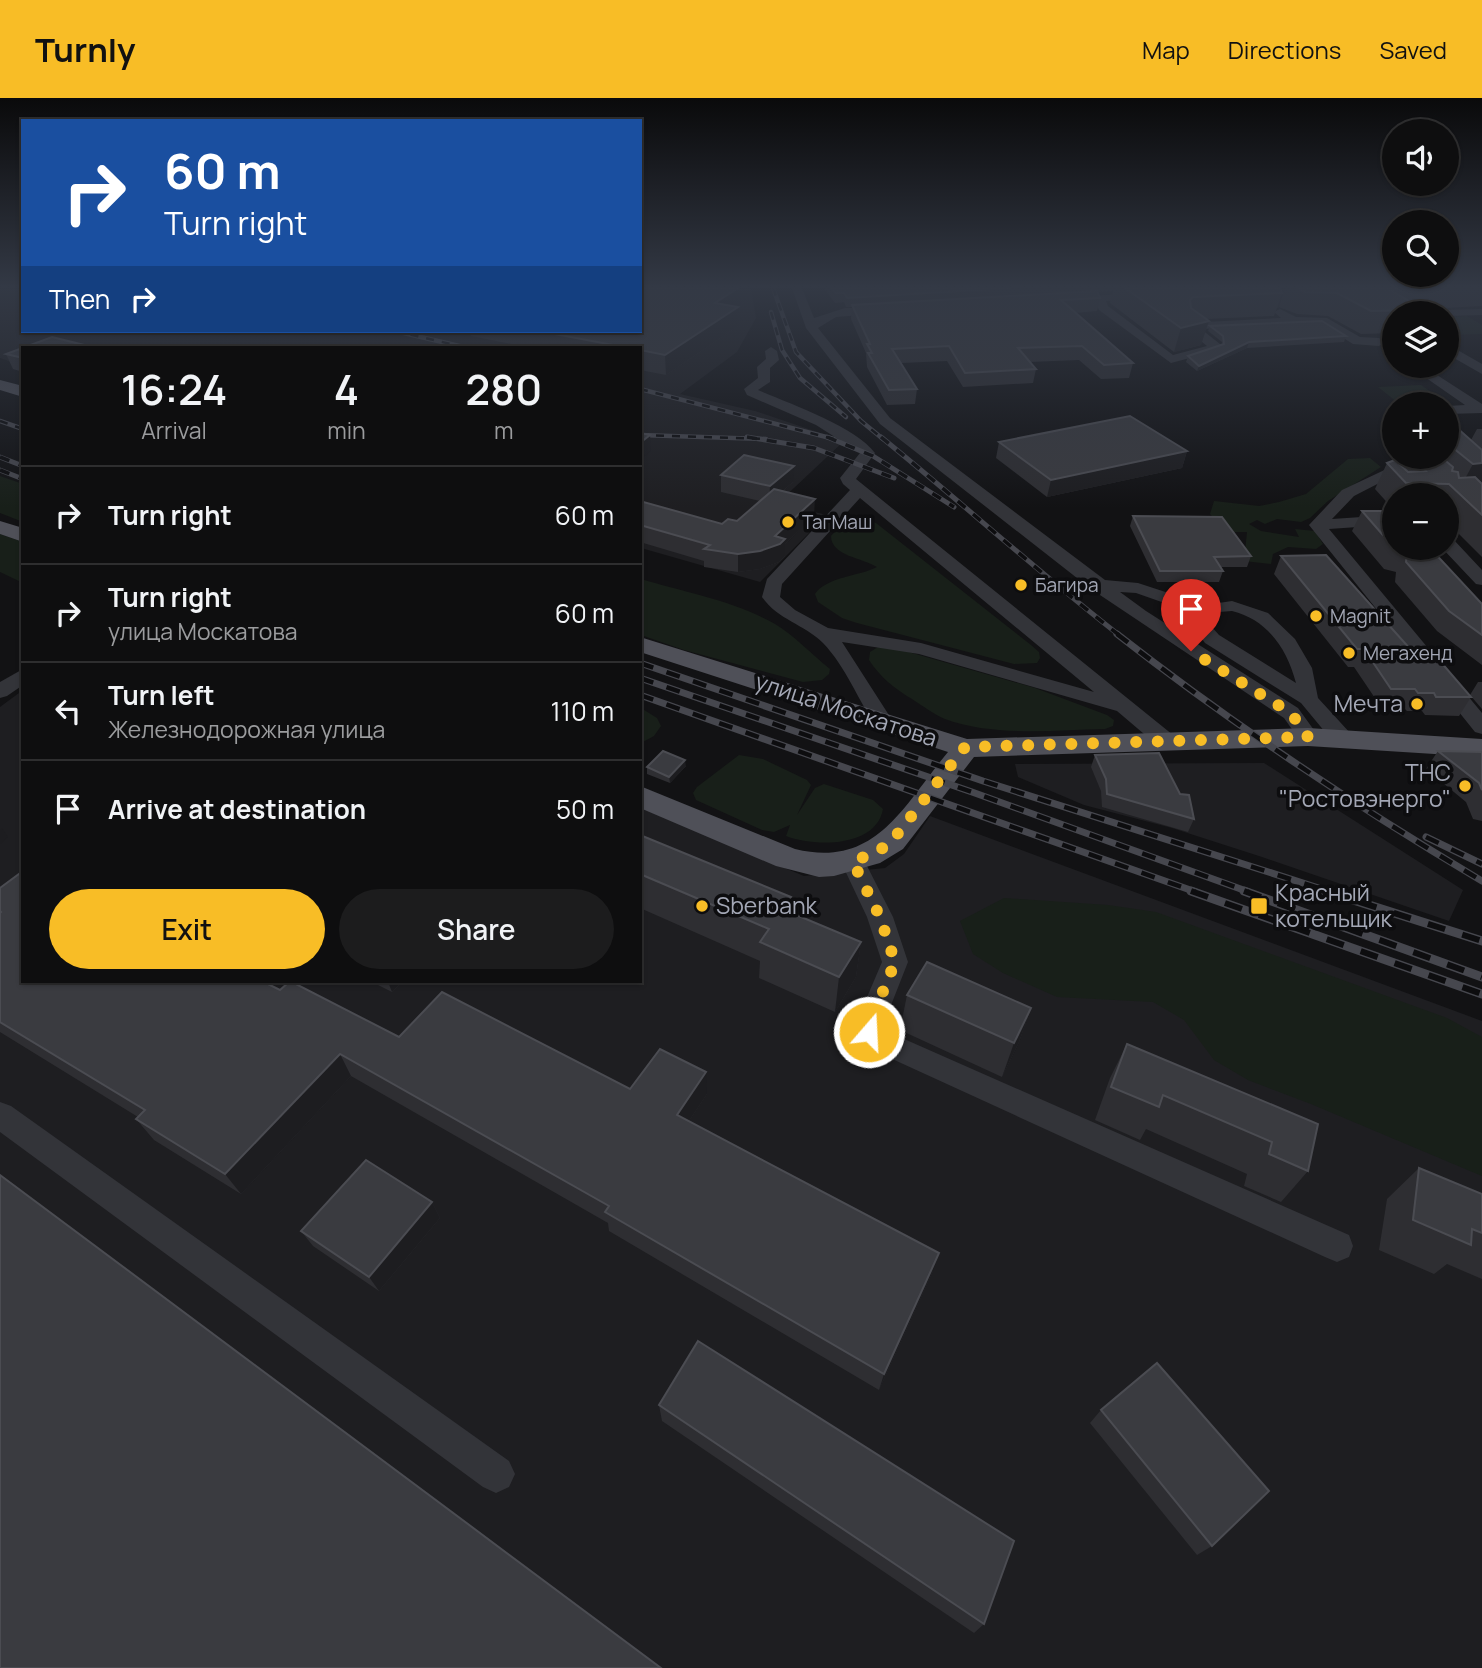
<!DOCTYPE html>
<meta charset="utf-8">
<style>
body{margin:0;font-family:Manrope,sans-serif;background:#1c1c1d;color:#f1f3f6;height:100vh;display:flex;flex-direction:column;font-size:26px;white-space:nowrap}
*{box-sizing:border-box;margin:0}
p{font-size:23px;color:#9b9c9e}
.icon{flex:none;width:38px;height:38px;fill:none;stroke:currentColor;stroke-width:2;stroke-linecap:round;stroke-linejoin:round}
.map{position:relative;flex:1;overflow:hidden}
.drawer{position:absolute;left:21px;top:248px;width:621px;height:637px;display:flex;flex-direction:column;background:#0e0e0f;border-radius:0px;box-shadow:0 2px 5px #0004,0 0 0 2px #2e2e2f}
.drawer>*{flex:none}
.guide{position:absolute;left:21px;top:21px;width:621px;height:214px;border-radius:0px;box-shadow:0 2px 5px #0004,0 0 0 2px #2e2e2f;background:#1a4fa0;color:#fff;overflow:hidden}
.fabs{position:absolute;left:1382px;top:21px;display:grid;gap:14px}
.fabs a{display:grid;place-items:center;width:77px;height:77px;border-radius:50%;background:#0e0e0f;box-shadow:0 2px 5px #0004,0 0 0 2px #2e2e2f;font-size:35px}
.pin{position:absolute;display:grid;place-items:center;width:60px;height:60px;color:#fff;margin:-72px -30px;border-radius:50% 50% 50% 0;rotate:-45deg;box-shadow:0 0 7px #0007}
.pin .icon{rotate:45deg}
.me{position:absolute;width:77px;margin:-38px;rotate:19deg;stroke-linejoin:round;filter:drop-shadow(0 0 5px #0008)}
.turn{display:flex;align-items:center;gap:24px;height:147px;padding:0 28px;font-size:32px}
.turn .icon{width:91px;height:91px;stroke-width:2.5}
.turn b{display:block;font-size:49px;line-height:60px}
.then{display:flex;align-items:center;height:66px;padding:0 28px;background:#0003;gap:14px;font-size:26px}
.eta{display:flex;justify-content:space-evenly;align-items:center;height:119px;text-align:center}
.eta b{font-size:42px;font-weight:600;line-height:49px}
.cta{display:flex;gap:14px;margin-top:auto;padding:14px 28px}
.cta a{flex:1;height:80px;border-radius:42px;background:#f8bd26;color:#111;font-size:28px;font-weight:600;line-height:80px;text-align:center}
.cta a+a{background:#1c1c1d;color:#f1f3f6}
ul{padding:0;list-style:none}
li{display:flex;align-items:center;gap:21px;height:98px;padding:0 28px;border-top:2px solid #2e2e2f}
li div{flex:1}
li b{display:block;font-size:26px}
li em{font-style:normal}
header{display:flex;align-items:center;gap:42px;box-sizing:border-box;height:98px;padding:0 35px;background:#f8bd26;color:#111}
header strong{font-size:33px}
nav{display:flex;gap:38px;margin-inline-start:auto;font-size:24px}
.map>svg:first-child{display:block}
</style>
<header>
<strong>Turnly</strong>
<nav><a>Map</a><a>Directions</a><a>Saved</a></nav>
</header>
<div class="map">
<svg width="1482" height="1570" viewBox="0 0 1482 1570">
<rect width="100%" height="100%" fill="#121214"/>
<g fill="#1e1e21">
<polygon points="0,190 23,190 23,233 640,233 641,190 751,190 756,220 737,254 680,296 755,313 844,343 778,405 827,417 760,484 641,450 640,250 23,250 23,268 0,260"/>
<polygon points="23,592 23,884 640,884 641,710 804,778 885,770 904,756 930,718 1482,923 1482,1570 0,1570 0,609"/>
<polygon points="1264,665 1463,792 1449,823 1262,759 1172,730 1084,707 1018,679 1015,666"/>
</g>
<g fill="#181f19">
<polygon points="1467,218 1482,227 1482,236 1447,237 1447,219"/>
<polygon points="1421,287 1441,301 1397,304 1378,289"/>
<polygon points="1370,360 1381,369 1328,403 1310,420 1301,424 1277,421 1265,426 1257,422 1249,426 1261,433 1299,439 1295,431 1315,433 1323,446 1316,451 1288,449 1273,456 1271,466 1244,463 1247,434 1228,434 1210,416 1214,403 1259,408 1279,404 1306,396 1348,361"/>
<polygon points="0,378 23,386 23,424 0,415"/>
<path d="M 864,421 L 876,425 L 1031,547 L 1039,554 L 1040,560 L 1037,565 L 1014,566 L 857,525 L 842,520 L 818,504 L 815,496 C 826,479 860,478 877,469 C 863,460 831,458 831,438 C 841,427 850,421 864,421 Z"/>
<polygon points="0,436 23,444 23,485 0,474"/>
<path d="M 641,481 C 684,494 735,503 775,526 C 795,538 811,556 830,571 L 829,576 L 822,582 L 803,584 L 684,552 L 641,537 Z"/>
<path d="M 878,549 L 898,551 L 1035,590 L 1107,617 L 1114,622 L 1113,628 L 1105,631 C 1053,632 994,639 945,621 C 933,616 923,608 912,601 C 895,591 880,579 869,562 L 870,554 Z"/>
<polygon points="641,610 657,620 661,628 654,638 641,645"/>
<path d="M 739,657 L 763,661 L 807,682 L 811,687 L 797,717 L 815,690 L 824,686 L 873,702 L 883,711 C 876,750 814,749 786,738 L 790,727 L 774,734 L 762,732 L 696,702 L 693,695 L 697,689 Z"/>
<polygon points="1004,800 1108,807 1156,814 1447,920 1482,939 1482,1078 1311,1006 1248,982 1214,962 1184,922 1153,904 1057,899 1003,875 973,856 960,823"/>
</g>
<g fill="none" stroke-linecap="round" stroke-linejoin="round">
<g fill="#333439" fill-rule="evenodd">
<path d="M 792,190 L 802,190 L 814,220 L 845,210 L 890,210 L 892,212 L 886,215 L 836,219 L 818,230 L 890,320 L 1105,482 L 1138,485 L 1205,507 L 1232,503 L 1268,515 L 1295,541 L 1312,570 L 1318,600 L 1351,636 L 1354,641 L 1351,646 L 1335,646 L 1301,605 L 1205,545 L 1192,528 L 1193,515 L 1136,495 L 1120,494 L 1146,513 L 1298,610 L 1319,639 L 1315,644 L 1301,644 L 1284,620 L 1091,491 L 880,326 L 806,230 ZM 1232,513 C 1268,522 1287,551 1296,585 L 1219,537 L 1210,527 L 1210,519 L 1219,514 Z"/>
<polygon points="1144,195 1150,198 1148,200 1106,203 1108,208 1173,257 1207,248 1186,231 1186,225 1281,220 1274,214 1280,211 1296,219 1327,220 1360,239 1379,240 1385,244 1379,248 1353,246 1321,226 1201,231 1220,246 1220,252 1171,265 1099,212 1095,204 1069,205 1063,202 1069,199"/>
<polygon points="1482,211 1482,217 1447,218 1447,215 1441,215 1447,212"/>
<polygon points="1447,246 1482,266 1482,276 1447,256"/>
<path d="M 771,249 L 777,253 L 779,262 L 770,270 L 770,284 L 758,292 C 790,306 855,328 875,355 L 856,381 L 1173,637 L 1176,642 L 1173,647 L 1157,647 L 1117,613 L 919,556 L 842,544 L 894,625 L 891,630 L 877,630 C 858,602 846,569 823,545 C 804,526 778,522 762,499 L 767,481 L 850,392 L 843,386 L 840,380 L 860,355 L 816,327 L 747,297 L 744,291 L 758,280 L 757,269 L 766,261 L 765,253 ZM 860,400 L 1094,594 L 921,545 L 828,530 L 795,512 L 780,499 L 782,486 Z"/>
<polygon points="1409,268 1423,268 1482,306 1482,315 1447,316 1447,308 1465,307"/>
<polygon points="1412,359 1430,359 1354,398 1332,421 1391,417 1395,418 1395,431 1387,427 1329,431 1482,615 1482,636 1475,634 1309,427 1342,392"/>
<polygon points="1447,440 1453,441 1482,472 1482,487 1476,486 1442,450 1447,450"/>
<polygon points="23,571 23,587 7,598 0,600 0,584"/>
<polygon points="853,755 861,758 865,764 893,819 908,864 884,925 886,933 1349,1137 1353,1148 1349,1159 1337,1164 1325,1159 866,949 855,934 856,925 882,864 867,819 841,764 845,758"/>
<polygon points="0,1004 11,1008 509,1363 515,1376 509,1389 496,1395 483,1389 0,1034"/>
</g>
<g fill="#4f5058" fill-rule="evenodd">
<polygon points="0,282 23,288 23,299 0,292"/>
<polygon points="0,423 23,430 23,444 0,436"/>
<path d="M 640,539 L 967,641 L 1308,630 L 1482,641 L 1482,659 L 1308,648 L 974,659 L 903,751 L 880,765 L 834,778 L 819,779 L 776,768 L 640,710 L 640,688 L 795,751 C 876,771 903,708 948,654 L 640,554 Z"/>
</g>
<g stroke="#46474e" stroke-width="4.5">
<g id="rail-far3">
<polyline points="773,190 796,254 861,323 883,341"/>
<polyline points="771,214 782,252 800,280 846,319"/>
<polyline points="395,233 468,250"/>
<polyline points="640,291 834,341"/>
<polyline points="0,323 23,331"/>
<polyline points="640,337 766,341"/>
</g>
</g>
<g stroke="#46474e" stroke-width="5">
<g id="rail-far2">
<polyline points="747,339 814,350 894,380"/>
<polyline points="827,339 873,358 954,409"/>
<path d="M 881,339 C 961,404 1038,474 1119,537"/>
<polyline points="0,359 23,368"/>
<polyline points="0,372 23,381"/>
</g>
</g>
<g stroke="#46474e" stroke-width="7">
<g id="rail-far1">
<path d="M 1117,536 C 1232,626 1356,708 1482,783"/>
<polyline points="640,565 983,683 1331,794"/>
<polyline points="640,580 972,694 1249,794"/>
<polyline points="640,597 1196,794"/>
<polyline points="1426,739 1482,766"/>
</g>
</g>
<g stroke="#46474e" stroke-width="9">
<g id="rail">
<polyline points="1191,793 1482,896"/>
<polyline points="1244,793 1482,879"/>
<polyline points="1325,793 1482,843"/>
</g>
</g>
<use href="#rail-far3" stroke="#0d0d0f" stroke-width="2.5" stroke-dasharray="8" stroke-linecap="butt"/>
<use href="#rail-far2" stroke="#0d0d0f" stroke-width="3.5" stroke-dasharray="10" stroke-linecap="butt"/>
<use href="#rail-far1" stroke="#0d0d0f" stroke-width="4.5" stroke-dasharray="14" stroke-linecap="butt"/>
<use href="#rail" stroke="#0d0d0f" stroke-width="6" stroke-dasharray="18" stroke-linecap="butt"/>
</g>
<g fill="#2e2e32">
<polygon points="824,190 1482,190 1482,208 1424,211 1425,212 1423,215 1395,215 1395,235 1361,236 1328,218 1297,216 1279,209 1277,210 1274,218 1206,221 1201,247 1174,254 1110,205 1113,193 1097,194 1100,200 1097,213 1075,215 1133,265 1129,280 1101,281 1079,262 1030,264 1036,271 1033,285 963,289 947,263 901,265 917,291 915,306 887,307 867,269 866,255 851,221 852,209 846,209 844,204 835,205"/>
<polygon points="748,202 737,209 738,228 666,277 640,272 640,250 532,250 471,238 470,233 640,233"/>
<polygon points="1210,228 1346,238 1344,244 1247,250 1197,273 1186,264 1188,258 1222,247 1222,244 1208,233"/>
<polygon points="52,239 84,247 86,250 23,250 23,274 13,271 6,256"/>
<polygon points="1447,329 1471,342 1477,331 1482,331 1482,459 1447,424 1447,397 1395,397 1395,411 1393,411 1375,391 1387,365 1404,370 1409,359 1447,359"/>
<polygon points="999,344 1187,353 1182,370 1047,399 996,360"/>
<polygon points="721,377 793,384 783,393 814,418 785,446 785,458 779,464 760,471 738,474 704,469 704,463 640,444 640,403 722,426 737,423 760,403 721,394"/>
<polygon points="1362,413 1430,450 1482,506 1482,567 1437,533 1395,484 1396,474 1384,471 1352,433"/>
<polygon points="1133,418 1251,458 1247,469 1221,469 1223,473 1219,484 1157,484 1130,428"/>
<polygon points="1281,458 1471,599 1459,618 1425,617 1422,613 1407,613 1404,610 1381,609 1354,569 1348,569 1274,476"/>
<polygon points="1478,584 1482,584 1482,611 1470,597"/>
<polygon points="1438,653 1482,654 1482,723 1473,721 1466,704 1426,671"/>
<polygon points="1095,657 1180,696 1194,721 1188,734 1102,709 1101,693 1091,669"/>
<polygon points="686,668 670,685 647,676 647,669"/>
<polygon points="640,737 791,799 790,814 861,844 856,879 835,914 759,880 760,863 640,810"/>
<polygon points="0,790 280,892 399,939 630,991 707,996 689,1023 933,1173 879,1292 609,1133 608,1125 351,978 241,1096 154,1042 136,1021 138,1019 0,934"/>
<polygon points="372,884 402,884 392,894"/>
<polygon points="907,897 1031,910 1019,944 1002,979 900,932"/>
<polygon points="1127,946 1318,1026 1308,1073 1281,1104 1244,1088 1247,1076 1146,1031 1140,1042 1095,1022 1110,980"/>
<polygon points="1419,1070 1482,1096 1482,1181 1447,1166 1434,1176 1379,1152 1387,1101"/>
<polygon points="432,1104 440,1120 379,1193 313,1148 301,1133"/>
<polygon points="659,1307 984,1526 974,1535 662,1323"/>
<polygon points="1101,1312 1212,1448 1197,1457 1090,1325"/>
</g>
<g fill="#1d1d20">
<polygon points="738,190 748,190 748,202 719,221 738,209 738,228 666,277 665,257 715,205"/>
<polygon points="1280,190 1285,190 1279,209 1277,210 1282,195"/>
<polygon points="1209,223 1201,247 1174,254 1181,230"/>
<polygon points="1249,244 1247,250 1197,273 1199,268"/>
<polygon points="650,337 651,353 640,362 640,345"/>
<polygon points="1187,353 1182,370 1047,399 1051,382"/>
<polygon points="1482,365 1482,387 1460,390 1473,366"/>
<polygon points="794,368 793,384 769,405 770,388"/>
<polygon points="815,401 814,418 785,446 785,458 779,464 760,471 738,474 738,456 775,438"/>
<polygon points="685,662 686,668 670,685 669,679"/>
<polygon points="2,730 8,739 0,746 0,732"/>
<polygon points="791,799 789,835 782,811"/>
<polygon points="861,844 856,879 835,914 839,879"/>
<polygon points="388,884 402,884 392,894"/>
<polygon points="1031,910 1019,944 1002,979 1014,945"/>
<polygon points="340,956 351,978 241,1096 225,1076"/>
<polygon points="706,974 707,996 679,1038 677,1017"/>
<polygon points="432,1104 440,1120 379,1193 369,1179"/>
<polygon points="939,1155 933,1173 879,1292 884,1276"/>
</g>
<g fill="#3a3b40" stroke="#4b4c52" stroke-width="2">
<polygon points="640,190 738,190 715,205 738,209 665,257 640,252 640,250 629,250 539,233 640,233"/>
<polygon points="832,190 1011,190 847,200 844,195 836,195"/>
<polygon points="1125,190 1280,190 1282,195 1193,199 1190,202 1191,210 1209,223 1181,230"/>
<polygon points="1296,190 1396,190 1399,191 1390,192 1425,212 1371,213 1337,195 1305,194"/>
<polygon points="1097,193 1100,200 1061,202 1133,265 1104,267 1082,248 1018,250 1036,271 965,275 949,248 892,251 917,291 889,292 868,255 872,255 867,246 870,246 852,207"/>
<polygon points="1322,223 1346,238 1249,244 1199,268 1188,258 1224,246 1223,238 1210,228"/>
<polygon points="52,239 84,247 75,250 23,250 23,260 6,256"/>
<polygon points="1130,318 1187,353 1051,382 999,344"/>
<polygon points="1447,329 1456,329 1482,352 1482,365 1473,366 1447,345"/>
<polygon points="640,335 650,337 640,345"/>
<polygon points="744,357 794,368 770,388 721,377"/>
<polygon points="1415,359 1441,359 1453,369 1452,373 1458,374 1459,380 1475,379 1482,386 1482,417 1449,386 1406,385 1387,365 1395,362 1408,374 1426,373"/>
<polygon points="774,391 815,401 775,438 785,441 780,446 760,453 738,456 704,451 710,447 640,427 640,403 722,426 728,421 737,423"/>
<polygon points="1362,413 1395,413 1395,450 1430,450 1482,506 1482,537 1449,513 1406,464 1407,454 1395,451"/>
<polygon points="1133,418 1222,419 1251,458 1214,459 1223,473 1160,473"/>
<polygon points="1326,457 1420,562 1440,563 1471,599 1436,599 1434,595 1418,595 1415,591 1391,591 1364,551 1357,551 1281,458"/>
<polygon points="663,653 685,662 669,679 647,669"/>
<polygon points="1438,653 1482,654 1482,692 1479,685"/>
<polygon points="1159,655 1180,696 1189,697 1194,721 1107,696 1106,681 1095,657"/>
<polygon points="640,737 791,799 782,811 861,844 839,879 760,844 769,831 640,776"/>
<polygon points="23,773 23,884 264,884 280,892 289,884 292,884 399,939 442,894 630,991 660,951 706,974 677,1017 939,1155 884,1276 605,1114 609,1108 340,956 225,1076 136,1021 145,1012 0,924 0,815 1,814 0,813 0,790"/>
<polygon points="927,864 1031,910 1014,945 907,897"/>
<polygon points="1127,946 1318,1026 1308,1073 1269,1056 1272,1044 1163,997 1159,1009 1111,989"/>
<polygon points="366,1062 432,1104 369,1179 301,1133"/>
<polygon points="1419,1070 1482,1096 1482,1135 1472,1131 1471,1147 1413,1122"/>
<polygon points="0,1077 661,1570 0,1570"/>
<polygon points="698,1243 1014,1443 984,1526 659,1307"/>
<polygon points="1157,1265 1269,1393 1212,1448 1101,1312"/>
</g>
<linearGradient id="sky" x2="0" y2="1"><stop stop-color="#0a0a0b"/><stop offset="0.46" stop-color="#333945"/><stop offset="1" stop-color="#333945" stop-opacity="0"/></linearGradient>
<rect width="1482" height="410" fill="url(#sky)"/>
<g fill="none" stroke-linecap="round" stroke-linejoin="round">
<polyline stroke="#f8bd26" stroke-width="12" stroke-dasharray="0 21.6" points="869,934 870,925 895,864 880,819 853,764 881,751 892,743 965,649 1308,639 1291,615 1191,553"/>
</g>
<g fill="#f8bd26" stroke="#0d0d0f" stroke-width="2.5">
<circle cx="788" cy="424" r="7"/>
<circle cx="1021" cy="487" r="7"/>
<circle cx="1316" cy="518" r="7"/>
<circle cx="1349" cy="555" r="7"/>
<circle cx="1417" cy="606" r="7"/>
<circle cx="1465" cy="688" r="7"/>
<circle cx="702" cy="808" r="7"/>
<rect x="1250" y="799" width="18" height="18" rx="3.5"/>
</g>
<g text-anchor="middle" stroke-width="7" stroke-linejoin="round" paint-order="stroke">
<g font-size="19" fill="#a3a7b5" stroke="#0d0d0f" text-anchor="start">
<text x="802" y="431">ТагМаш</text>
<text x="1035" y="494">Багира</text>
<text x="1330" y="525">Magnit</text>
<text x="1363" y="562">Мегахенд</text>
</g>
<g font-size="23" fill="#a3a7b5" stroke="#0d0d0f" text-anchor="end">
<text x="1403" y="614">Мечта</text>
<text x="1451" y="683">ТНС<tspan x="1451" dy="26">"Ростовэнерго"</tspan></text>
<text x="1275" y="803" text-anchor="start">Красный<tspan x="1275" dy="26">котельщик</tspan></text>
<text x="716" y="816" text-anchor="start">Sberbank</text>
</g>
<g font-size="23" fill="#a3a7b5" stroke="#0d0d0f">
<text transform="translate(846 612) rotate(18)" y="8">улица Москатова</text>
</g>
</g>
</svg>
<div class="fabs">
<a><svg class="icon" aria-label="sound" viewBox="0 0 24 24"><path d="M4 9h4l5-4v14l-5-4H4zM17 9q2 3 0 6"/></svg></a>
<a><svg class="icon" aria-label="search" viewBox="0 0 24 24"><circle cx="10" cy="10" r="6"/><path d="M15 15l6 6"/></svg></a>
<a><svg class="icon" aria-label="layers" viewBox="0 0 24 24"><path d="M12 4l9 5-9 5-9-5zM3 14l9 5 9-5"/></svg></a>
<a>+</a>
<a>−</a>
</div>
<div class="pin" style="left:1191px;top:553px;background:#d93025"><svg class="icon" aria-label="arrive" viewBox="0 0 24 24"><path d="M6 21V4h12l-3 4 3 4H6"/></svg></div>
<svg class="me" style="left:869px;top:934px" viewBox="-20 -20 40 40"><circle r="17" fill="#f8bd26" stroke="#fff" stroke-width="3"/><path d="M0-11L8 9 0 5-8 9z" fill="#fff"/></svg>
<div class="guide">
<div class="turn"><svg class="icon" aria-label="right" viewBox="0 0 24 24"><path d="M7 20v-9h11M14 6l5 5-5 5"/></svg><div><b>60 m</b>Turn right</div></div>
<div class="then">Then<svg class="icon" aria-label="right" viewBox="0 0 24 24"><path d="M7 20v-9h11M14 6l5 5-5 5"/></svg></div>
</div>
<section class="drawer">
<div class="eta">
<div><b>16:24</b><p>Arrival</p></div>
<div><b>4</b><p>min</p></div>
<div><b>280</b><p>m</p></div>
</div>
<ul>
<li><svg class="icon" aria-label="right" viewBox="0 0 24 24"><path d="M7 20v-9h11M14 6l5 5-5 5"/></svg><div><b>Turn right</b></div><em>60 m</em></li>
<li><svg class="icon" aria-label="right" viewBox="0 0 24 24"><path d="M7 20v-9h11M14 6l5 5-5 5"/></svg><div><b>Turn right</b><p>улица Москатова</p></div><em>60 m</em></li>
<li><svg class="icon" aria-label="left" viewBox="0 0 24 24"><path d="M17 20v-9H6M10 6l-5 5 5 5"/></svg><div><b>Turn left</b><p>Железнодорожная улица</p></div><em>110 m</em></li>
<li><svg class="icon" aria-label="arrive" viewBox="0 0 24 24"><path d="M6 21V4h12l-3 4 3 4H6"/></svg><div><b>Arrive at destination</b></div><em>50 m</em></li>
</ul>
<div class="cta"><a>Exit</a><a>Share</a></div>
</section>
</div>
